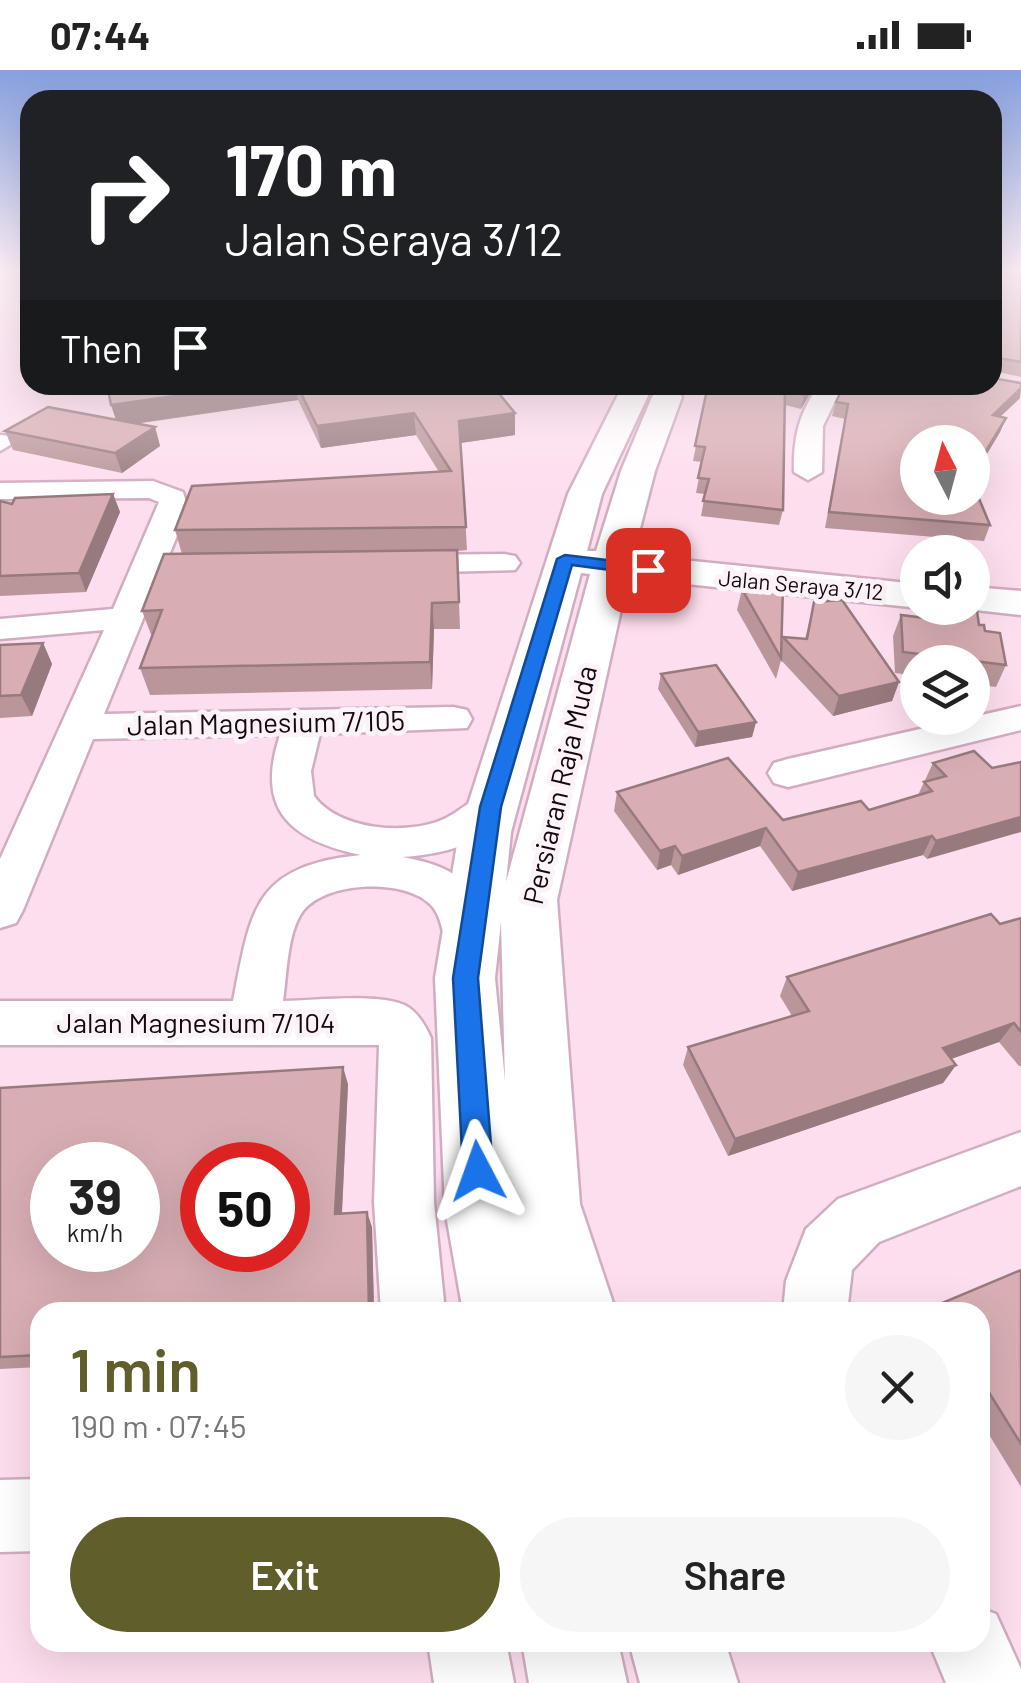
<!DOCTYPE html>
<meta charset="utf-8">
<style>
body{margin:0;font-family:Barlow,sans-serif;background:#f6f6f6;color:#222;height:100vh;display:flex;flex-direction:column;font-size:38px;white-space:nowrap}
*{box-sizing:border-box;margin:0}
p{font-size:32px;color:#767676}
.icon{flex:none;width:55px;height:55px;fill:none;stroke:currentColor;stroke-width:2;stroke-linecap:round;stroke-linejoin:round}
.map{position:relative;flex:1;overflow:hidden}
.details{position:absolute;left:30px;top:1232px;width:960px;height:350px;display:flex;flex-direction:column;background:#fff;border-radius:30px;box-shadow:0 10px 40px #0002}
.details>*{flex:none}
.top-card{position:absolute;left:20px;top:20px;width:982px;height:305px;border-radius:30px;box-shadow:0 10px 40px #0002;background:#202124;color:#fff;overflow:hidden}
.needle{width:65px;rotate:354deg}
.tools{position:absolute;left:900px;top:355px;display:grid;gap:20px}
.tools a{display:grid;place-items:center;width:90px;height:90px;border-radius:50%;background:#fff;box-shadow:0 10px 40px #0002;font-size:50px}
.speed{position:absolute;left:30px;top:1072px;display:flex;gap:20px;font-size:50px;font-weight:700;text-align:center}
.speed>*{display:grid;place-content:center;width:130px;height:130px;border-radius:50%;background:#fff;box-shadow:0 10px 40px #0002;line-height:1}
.speed small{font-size:25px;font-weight:400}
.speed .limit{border:15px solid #d22;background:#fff;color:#111}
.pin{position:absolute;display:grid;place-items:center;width:85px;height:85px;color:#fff;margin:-42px;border-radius:20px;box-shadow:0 5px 15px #0006}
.me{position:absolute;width:110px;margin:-55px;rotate:356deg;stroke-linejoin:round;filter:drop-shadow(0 0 8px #0008)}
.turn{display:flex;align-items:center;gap:35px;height:210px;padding:0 40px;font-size:45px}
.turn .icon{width:130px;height:130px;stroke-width:2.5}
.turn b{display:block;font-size:70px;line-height:85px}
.then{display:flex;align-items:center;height:95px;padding:0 40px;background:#0003;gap:20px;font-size:38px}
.round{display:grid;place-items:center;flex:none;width:105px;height:105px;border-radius:52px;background:#f6f6f6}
.headline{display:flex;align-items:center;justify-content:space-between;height:170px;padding:0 40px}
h1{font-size:60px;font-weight:600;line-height:75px;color:#605e2b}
.button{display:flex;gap:20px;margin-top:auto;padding:20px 40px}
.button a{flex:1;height:115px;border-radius:60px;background:#605e2b;color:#fff;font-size:40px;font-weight:600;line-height:115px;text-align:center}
.button a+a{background:#f6f6f6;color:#222}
.status{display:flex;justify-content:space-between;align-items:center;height:70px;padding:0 50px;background:#fff;direction:ltr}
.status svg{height:28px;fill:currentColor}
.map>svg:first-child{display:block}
</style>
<div class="status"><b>07:44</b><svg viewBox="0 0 49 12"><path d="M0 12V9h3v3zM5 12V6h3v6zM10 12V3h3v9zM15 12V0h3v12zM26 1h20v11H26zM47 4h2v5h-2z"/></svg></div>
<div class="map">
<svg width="1021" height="1613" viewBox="0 0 1021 1613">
<rect width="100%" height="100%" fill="#fddeee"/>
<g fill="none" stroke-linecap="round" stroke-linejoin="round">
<g stroke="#d2adc1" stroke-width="5">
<g id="street">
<path d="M 819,315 L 843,315 L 823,356 L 822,402 L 808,410 L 794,402 C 793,368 799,343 819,315 Z"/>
<polygon points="0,365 11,366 15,372 0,381"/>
<path d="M 153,411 L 183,422 L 188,439 L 104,644 L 453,637 L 467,640 L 472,649 L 467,658 L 320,664 L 311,701 L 314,726 C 338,760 407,766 444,749 C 468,738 477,718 506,727 L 512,737 C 491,773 441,785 402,787 C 466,798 477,819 493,878 L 486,892 L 469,897 L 452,892 C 443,875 444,848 431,835 C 405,808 326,811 303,841 C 287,862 287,905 283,931 C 313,931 384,922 408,937 C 419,944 426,957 431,968 L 434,1132 L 445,1242 L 381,1242 L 374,1132 L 379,975 L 0,975 L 0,931 L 233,931 C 251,838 254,796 361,785 C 290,770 255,740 280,665 L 93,669 L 23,840 L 16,853 L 0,858 L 0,789 L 104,560 L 0,569 L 0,549 L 113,539 L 159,432 L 149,428 L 0,429 L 0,413 Z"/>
<polygon points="504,484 515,486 520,493 515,500 400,503 389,501 384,494 389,487 400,485"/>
<polygon points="1021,636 1021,660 788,717 774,713 768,703 774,693 788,689"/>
<polygon points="1021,1062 1021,1116 879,1172 852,1200 847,1242 783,1242 786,1211 806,1159 838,1129"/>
<polygon points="40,1409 40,1481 0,1482 0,1410"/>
<polygon points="980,1538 996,1544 1021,1599 1021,1613 946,1613 929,1572 980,1572"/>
<polygon points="428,1572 506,1572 514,1613 434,1613"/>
</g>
</g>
<g stroke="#d2adc1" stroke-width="5">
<g id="secondary">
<path d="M 623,315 L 653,315 L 602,424 L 587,481 L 596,481 L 621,401 L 652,327 L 657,321 L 677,321 L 682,327 L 655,401 L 633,485 L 918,514 L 920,538 L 628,508 L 557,830 L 580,1134 L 616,1242 L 463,1242 L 445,1139 L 435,908 L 459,762 L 568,424 ZM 581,503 L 590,504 L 506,812 L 511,762 ZM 501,852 L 505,1011 L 495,908 Z"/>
<polygon points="972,517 1021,521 1021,545 958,538 972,538"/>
<polygon points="522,1572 618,1572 627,1613 529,1613"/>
<polygon points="629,1572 725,1572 738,1613 640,1613"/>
</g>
</g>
<use href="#street" fill="#fff" fill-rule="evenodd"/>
<use href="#secondary" fill="#fff" fill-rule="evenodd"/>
</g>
<g fill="#ba969a">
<polygon points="992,202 1021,202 1021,307 993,301"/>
<polygon points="107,315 492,315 515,343 515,365 461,373 467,480 457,481 460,559 434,559 432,619 150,625 140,598 152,567 142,541 182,484 175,460 439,402 416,365 321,378 298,330 135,354 155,357 160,376 122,403 13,380 5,361 116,350"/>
<polygon points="708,315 815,315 801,339 785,335 783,440 779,455 701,446 705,424 696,423 702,392 693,391"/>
<polygon points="1020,328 1000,347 1006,348 1000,362 979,397 975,419 990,455 984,471 825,458 845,349 832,346 836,332"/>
<polygon points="113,424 120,442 86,522 0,526 0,431 12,434"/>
<polygon points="742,519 782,572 783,567 805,569 814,532 899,612 892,631 833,646 781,590 776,609 737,540"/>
<polygon points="931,538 946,538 979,555 985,561 1006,595 996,617 972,614 972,592 918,592 918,606 895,603 893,566 901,545 927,548"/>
<polygon points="43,573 52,594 32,646 0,648 0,575"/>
<polygon points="661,604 756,652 752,667 695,677 658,619"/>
<polygon points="933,693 992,698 927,789 923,785 792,821 760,776 678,805 671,795 657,800 614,741 617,722 783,750 869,740 918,725"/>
<polygon points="1021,848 1021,996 1019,996 999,972 951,989 956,995 943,1013 728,1086 683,995 688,977 792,946 780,926 787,907"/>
<polygon points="348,1014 342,1144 372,1157 374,1242 40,1242 40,1297 0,1299 0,1018"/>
<polygon points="1021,1200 1021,1417 980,1350 980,1242 927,1242 935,1236"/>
</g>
<g fill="#977a7d">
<polygon points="253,315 295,315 298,330 118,356 111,335"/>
<polygon points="810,315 815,315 801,339 804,325"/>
<polygon points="1021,318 1020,328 987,359 993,345"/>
<polygon points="414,343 416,365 321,378 317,356"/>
<polygon points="515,343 515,365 460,373 459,351"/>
<polygon points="1006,348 1000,362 975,404 981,389"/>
<polygon points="155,357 160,376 122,403 115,383"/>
<polygon points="113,424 120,442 86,522 79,503"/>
<polygon points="432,533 434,559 432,619 430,592"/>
<polygon points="43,573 52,594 32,646 21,625"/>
<polygon points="899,612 892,631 833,646 839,626"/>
<polygon points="756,652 752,667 695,677 698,662"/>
<polygon points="1021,747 1021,762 927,789 936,771"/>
<polygon points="766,758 760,776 678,805 682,786"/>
<polygon points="932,766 923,785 792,821 798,802"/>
<polygon points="675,776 671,795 657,800 660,781"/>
<polygon points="1014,953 999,972 931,996 943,978"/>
<polygon points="956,995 943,1013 728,1086 735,1069"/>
<polygon points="343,997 348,1014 341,1159 335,1144"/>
<polygon points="367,1142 372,1157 374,1242 369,1242"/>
</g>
<g fill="#d8aeb3" stroke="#977a7d" stroke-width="2.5" fill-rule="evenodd">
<polygon points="992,202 1021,202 1021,292 998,288 992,299"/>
<path d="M 992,308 L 1021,313 L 1021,318 L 993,345 L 1006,348 L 981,389 L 975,419 L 990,455 L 829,442 L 848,334 L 836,332 L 844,315 L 992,315 ZM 918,372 L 972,372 L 972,428 L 918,428 Z"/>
<polygon points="107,315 253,315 111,335"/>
<polygon points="297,315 492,315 515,343 459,351 466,457 175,460 192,416 451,401 414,343 317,356"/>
<polygon points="708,315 810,315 804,325 785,320 783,440 703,431 709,409 698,408 705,377 695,376"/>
<polygon points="48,337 155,357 115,383 5,361"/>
<polygon points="113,424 79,503 0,506 0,431 12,434 15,428"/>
<polygon points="457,480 459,532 432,533 430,592 140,598 162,540 142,541 164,484"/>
<polygon points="783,516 781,588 742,519"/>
<polygon points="842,530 899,612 839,626 783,567 807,569 814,532"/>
<polygon points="932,538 977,541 979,555 984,555 985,561 1000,563 1006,595 903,582 901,545 933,549"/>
<polygon points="43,573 21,625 0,626 0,575"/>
<polygon points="716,595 756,652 698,662 661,604"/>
<polygon points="974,681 992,698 1021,692 1021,747 936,771 932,766 798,802 766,758 682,786 675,776 660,781 617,722 728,688 783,750 861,731 869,740 932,721 924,712 946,706 933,693"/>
<polygon points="991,844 1000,854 1021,848 1021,962 1014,953 943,978 956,995 735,1069 688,977 809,941 787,907"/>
<path d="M 343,997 L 335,1144 L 367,1142 L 369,1242 L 40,1242 L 40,1285 L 0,1287 L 0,1018 ZM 52,1095 L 138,1095 L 138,1180 L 52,1180 ZM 202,1095 L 288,1095 L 288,1180 L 202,1180 Z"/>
<polygon points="1021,1200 1021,1374 980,1308 980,1242 940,1242 935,1236"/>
</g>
<linearGradient id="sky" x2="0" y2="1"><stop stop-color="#87a0df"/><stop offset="0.47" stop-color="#fef0f7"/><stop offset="1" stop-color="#fef0f7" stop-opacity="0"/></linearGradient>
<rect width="1021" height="427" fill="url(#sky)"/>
<polygon fill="#1a73e8" stroke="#114b97" stroke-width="2.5" points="565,485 648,495 656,500 648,505 572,495 501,737 478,908 493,1101 488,1111 478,1115 468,1111 463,1101 453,908 480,737 557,489"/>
<g text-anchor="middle" stroke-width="10" stroke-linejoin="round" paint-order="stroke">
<g font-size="22" fill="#14080f" stroke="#fbf3f7">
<text transform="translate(801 515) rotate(5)" y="8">Jalan Seraya 3/12</text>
</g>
<g font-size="28" fill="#14080f" stroke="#fbf3f7">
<text transform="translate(266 653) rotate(-1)" y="10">Jalan Magnesium 7/105</text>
<text transform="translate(560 715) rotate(-77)" y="10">Persiaran Raja Muda</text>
<text x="196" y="963">Jalan Magnesium 7/104</text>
</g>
</g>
</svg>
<div class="tools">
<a><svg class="needle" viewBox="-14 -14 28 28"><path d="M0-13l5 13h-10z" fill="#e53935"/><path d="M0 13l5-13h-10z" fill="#767676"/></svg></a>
<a><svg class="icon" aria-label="sound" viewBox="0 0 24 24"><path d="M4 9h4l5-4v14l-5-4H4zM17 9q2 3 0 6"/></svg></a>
<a><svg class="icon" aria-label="layers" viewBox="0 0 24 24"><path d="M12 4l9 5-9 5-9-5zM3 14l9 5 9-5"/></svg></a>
</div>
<div class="speed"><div>39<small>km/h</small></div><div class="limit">50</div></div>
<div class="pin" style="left:648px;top:500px;background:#d93025"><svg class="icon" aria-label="arrive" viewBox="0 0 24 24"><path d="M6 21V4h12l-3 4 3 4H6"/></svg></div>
<svg class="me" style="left:478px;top:1101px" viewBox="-20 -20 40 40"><path d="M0-17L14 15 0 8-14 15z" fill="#1a73e8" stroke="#fff" stroke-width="4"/></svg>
<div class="top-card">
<div class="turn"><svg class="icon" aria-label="right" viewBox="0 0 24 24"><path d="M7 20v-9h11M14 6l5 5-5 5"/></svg><div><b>170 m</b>Jalan Seraya 3/12</div></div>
<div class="then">Then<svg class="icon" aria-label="arrive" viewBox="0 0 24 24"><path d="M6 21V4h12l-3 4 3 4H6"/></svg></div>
</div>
<section class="details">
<div class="headline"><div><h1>1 min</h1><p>190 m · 07:45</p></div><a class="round"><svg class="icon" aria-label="close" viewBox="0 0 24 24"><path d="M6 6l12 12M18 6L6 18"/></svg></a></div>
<div class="button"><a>Exit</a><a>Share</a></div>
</section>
</div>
